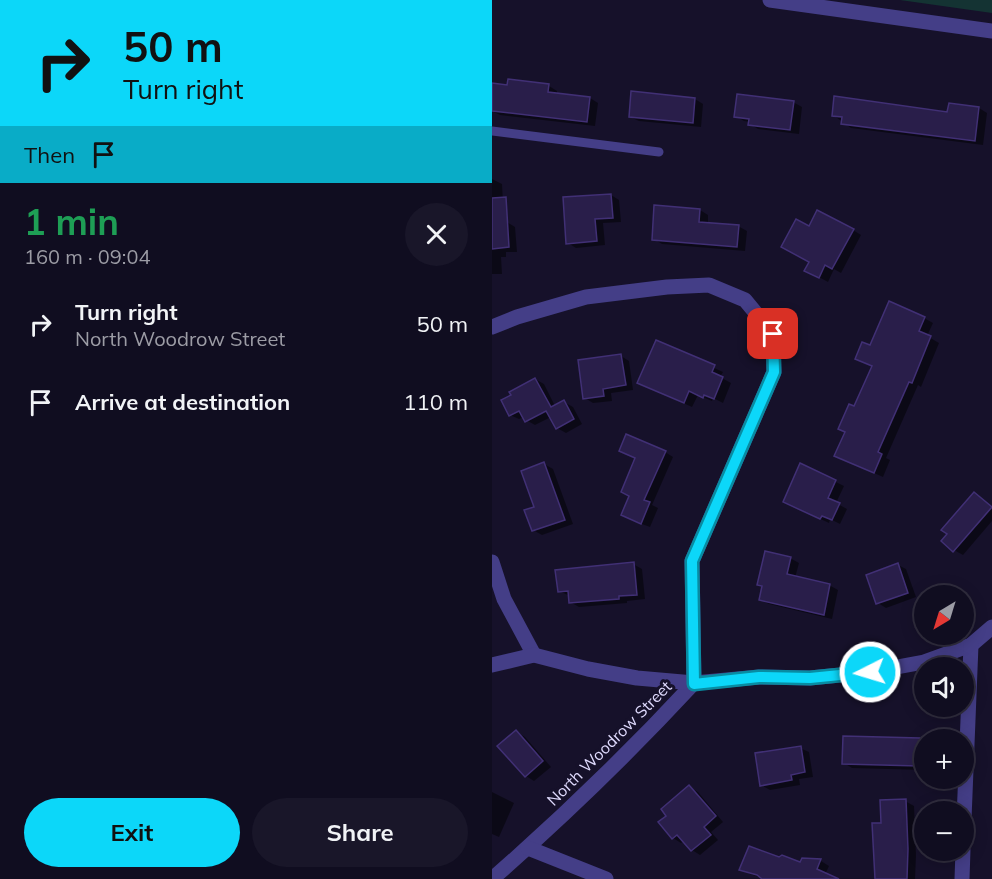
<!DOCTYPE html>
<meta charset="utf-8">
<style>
body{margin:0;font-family:Mulish,sans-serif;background:#191629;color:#f1f3f6;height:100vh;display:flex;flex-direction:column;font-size:22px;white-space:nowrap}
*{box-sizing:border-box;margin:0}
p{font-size:20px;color:#9c9ca5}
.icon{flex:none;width:33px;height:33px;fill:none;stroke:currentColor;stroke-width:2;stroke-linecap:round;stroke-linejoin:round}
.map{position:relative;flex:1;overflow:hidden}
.sheet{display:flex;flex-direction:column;background:#100d20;width:492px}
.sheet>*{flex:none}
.banner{background:#0cd7f9;color:#111;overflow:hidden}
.needle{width:39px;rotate:218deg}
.tools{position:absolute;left:422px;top:585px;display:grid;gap:12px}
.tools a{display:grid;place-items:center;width:60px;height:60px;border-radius:50%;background:#100d20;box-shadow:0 3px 15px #0003,0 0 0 2px #302d3e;font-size:30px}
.pin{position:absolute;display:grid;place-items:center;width:51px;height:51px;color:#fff;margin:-26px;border-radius:12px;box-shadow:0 3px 9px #0006}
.me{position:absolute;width:66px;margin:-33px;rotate:265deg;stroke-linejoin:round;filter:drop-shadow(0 0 4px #0008)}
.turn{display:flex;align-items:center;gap:21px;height:126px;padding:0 24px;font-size:27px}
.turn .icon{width:78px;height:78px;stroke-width:2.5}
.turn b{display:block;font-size:42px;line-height:51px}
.then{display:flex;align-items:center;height:57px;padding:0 24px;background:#0003;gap:12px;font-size:22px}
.round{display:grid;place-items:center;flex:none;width:63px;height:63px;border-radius:32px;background:#191629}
.overview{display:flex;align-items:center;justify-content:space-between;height:102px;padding:0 24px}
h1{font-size:36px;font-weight:700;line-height:45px;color:#1e9e55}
.button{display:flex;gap:12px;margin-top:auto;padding:12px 24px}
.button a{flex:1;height:69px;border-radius:36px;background:#0cd7f9;color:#111;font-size:24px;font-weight:700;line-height:69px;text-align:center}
.button a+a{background:#191629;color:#f1f3f6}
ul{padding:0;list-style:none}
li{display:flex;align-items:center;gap:18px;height:78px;padding:0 24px}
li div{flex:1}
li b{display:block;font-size:22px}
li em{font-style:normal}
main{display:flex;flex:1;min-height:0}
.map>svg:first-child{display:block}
</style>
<main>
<section class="sheet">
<div class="banner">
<div class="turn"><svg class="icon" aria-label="right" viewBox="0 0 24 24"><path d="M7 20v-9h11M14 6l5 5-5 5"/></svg><div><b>50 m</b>Turn right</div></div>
<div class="then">Then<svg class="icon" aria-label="arrive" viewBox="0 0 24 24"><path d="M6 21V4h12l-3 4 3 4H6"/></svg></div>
</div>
<div class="overview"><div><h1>1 min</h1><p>160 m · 09:04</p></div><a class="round"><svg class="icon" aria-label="close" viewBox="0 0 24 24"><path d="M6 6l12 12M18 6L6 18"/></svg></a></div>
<ul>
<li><svg class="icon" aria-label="right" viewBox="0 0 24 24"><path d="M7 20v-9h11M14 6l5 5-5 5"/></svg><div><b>Turn right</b><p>North Woodrow Street</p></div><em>50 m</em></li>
<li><svg class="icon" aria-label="arrive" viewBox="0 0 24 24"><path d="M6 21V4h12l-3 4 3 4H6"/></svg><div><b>Arrive at destination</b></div><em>110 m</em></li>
</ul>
<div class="button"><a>Exit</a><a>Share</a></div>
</section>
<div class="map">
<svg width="500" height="879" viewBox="0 0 500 879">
<rect width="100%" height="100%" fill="#16112a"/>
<polygon fill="#143333" points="408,0 500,0 500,13"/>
<g fill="#0007">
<polygon points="17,81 57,86 65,91 65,94 98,98 106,103 103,126 8,115 0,111 0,84 16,86"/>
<polygon points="141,93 203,99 211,104 209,127 147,121 138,117"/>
<polygon points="301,102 310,107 307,134 266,129 258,124 258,122 252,121 244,116"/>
<polygon points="487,108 495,113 491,145 359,128 341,115 457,114"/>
<polygon points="0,179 10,184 12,222 15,222 23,227 25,252 14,252 14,257 9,257 10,274 0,274"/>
<polygon points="119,195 127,200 129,222 111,223 113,245 84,248 76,243"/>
<polygon points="208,210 216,215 216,224 246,226 255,231 253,251 170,244 162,239"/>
<polygon points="317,228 361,230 369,235 349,273 342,269 336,282 314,270 318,261"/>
<polygon points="432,318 441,323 435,336 447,343 429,387 426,385 394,458 398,460 391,477 353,460 363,408 381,366 379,347"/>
<polygon points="165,342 231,372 228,377 239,383 231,403 221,398 220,401 206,395 200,407 147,383"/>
<polygon points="129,356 137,361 141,390 119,393 120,401 101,403 93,398"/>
<polygon points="43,379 52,384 63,406 72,402 81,407 90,424 74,433 65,428 59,417 43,425 34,420 32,417 27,419 18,415"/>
<polygon points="129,451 173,452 181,457 160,505 166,508 158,527 139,520 139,496 144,459"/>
<polygon points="52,464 61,469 81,524 50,535 41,530 44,508"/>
<polygon points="309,465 352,486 344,503 355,509 348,524 338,519 337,523 301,506"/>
<polygon points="482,494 500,507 500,521 471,555 462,550 457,534"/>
<polygon points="298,558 307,563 303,578 337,585 346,590 340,619 277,604 268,600 271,587 267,585"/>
<polygon points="141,564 150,569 153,599 135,601 135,603 87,607 78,602 78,596 67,591"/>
<polygon points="406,565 414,569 424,597 394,608 386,603"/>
<polygon points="24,732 33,737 59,767 42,781 34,776"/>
<polygon points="427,739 432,742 432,770 360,768 352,763"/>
<polygon points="308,748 317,752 321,777 307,779 308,785 278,790 269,785"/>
<polygon points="197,787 206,792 231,822 219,832 226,840 208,855 200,850 192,841 189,843 181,838"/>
<polygon points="0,792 22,803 7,837 0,834"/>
<polygon points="413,801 422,806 424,855 423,879 384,879 391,824"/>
<polygon points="311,859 329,861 337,866 331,879 273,879 258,874 249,869 309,864"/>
</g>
<g fill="#291e4a" stroke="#413075" stroke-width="1.5">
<polygon points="16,79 57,84 56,92 98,97 95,122 0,111 0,83 15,85"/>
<polygon points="139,91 203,98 201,123 137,117"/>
<polygon points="245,94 302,101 298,130 256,125 257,119 242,117"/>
<polygon points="342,96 455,112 457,103 487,107 483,141 349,124 350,117 340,116"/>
<polygon points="119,194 121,218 103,219 105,241 74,244 71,197"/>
<polygon points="14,197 17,247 0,249 0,198"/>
<polygon points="162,205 208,209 207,222 247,225 245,247 160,240"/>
<polygon points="325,210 362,229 340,269 333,265 327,278 312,271 317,262 289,247 304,219 317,226"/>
<polygon points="397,301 433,317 427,331 439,336 420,383 417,382 386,452 390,454 382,473 342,456 353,432 346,429 357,404 362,406 380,366 363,359 370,342 378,345"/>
<polygon points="164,340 223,365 220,372 231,377 222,399 212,395 211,398 197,391 192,403 145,383"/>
<polygon points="129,354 134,385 111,389 112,396 91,399 86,360"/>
<polygon points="43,378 59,407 72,400 82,419 64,429 54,411 33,422 27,411 17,416 9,400 19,395 17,392"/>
<polygon points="134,434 174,451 152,500 158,502 149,524 129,515 137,496 129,492 143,458 127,451"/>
<polygon points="52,462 73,520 40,531 32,510 42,507 29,471"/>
<polygon points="308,463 344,480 336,498 348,503 340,520 330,516 328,519 291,502"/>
<polygon points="482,492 500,507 461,552 449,541 455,534 449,530"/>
<polygon points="273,551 299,557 295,574 338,584 332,615 267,600 270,586 265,585"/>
<polygon points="142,562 145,595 127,596 127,599 77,603 76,591 66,592 63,570"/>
<polygon points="406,563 416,593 384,604 374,575"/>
<polygon points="24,730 51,761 33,777 5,746"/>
<polygon points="351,736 428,738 427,766 350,764"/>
<polygon points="309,746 313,772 299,775 300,780 268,786 263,753"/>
<polygon points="197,785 224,816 212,827 219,835 199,851 185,835 180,839 166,822 174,816 169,809"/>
<polygon points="414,799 416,849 415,879 383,879 380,823 389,823 388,800"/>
<polygon points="257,846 287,857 290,855 308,862 310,858 329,859 325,869 347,879 270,879 265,875 247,870"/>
</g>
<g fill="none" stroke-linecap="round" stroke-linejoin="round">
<polyline stroke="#443e87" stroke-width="9" points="0,131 167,152"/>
<g stroke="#443e87" stroke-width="15">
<path d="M 0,327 L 25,317 L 94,297 L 175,287 L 217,285 L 253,300 L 281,334 L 282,372 L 200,561 L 202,683 C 138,752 71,817 0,879"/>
<polyline points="0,562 12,599 42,655"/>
<polyline points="0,665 42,655 96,669 145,678 202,683 267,677 318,678 378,672 432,662 479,645 500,627"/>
<polyline points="471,844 479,645"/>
<polyline points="36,848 114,879"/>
<polyline points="470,879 471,850"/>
</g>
<polyline stroke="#443e87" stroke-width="15" points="278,0 500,31"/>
</g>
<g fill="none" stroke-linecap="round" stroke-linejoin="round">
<g stroke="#088ca2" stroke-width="15">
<polyline id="route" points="281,334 282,372 200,561 202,684 267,677 318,678 378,672"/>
</g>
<use href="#route" stroke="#0cd7f9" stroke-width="10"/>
</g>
<g text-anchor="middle" stroke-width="6" stroke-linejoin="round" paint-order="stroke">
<g font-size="16" fill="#e0dbfe" stroke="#16112a">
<text transform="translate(117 743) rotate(-45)" y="6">North Woodrow Street</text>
</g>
</g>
</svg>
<div class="tools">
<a><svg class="needle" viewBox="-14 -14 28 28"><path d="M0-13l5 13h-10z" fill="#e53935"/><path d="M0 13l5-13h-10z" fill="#9c9ca5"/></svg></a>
<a><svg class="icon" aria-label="sound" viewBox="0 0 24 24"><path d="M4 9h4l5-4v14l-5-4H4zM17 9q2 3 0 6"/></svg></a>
<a>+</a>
<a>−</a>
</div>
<div class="pin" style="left:281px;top:334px;background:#d93025"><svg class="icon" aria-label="arrive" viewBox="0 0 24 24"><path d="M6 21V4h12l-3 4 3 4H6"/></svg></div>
<svg class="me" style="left:378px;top:672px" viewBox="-20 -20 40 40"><circle r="17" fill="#0cd7f9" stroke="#fff" stroke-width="3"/><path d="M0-11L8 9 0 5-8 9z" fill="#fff"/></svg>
</div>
</main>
